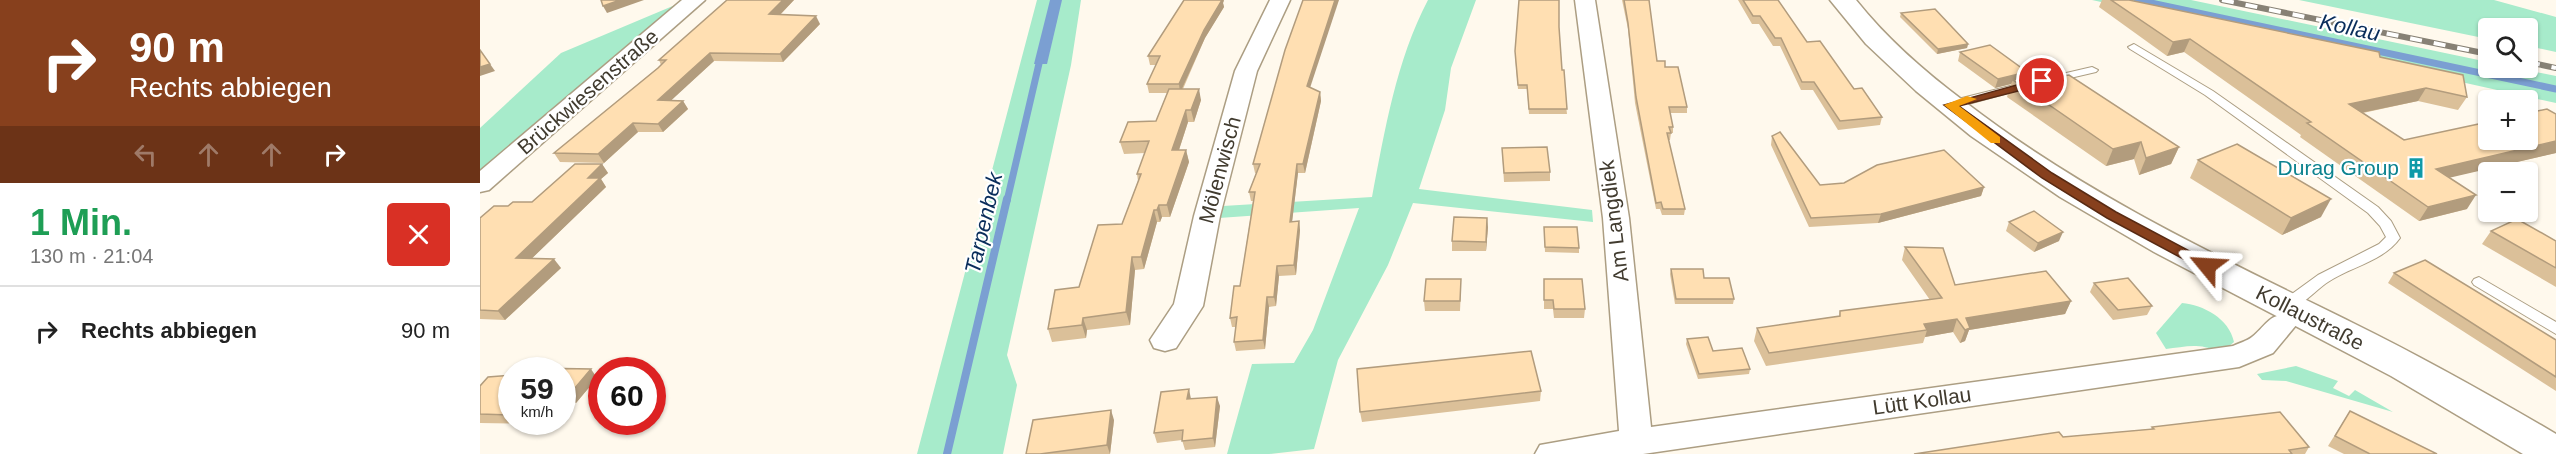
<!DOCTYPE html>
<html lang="de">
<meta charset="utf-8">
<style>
body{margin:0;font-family:Helvetica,sans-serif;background:#f2f2f2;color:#222;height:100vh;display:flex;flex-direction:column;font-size:22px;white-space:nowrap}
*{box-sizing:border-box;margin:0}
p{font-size:20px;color:#767676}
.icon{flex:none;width:33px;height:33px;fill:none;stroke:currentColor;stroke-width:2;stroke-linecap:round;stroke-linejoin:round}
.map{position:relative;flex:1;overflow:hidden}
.details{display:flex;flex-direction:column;background:#fff;width:480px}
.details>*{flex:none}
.top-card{background:#87401d;color:#fff;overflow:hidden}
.fabs{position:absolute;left:1998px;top:18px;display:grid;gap:12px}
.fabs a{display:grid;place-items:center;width:60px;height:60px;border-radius:6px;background:#fff;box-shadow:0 2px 4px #0004;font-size:30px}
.speed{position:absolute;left:18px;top:357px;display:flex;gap:12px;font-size:30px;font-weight:700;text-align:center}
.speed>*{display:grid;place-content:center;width:78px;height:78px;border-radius:50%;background:#fff;box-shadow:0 2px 4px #0004;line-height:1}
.speed small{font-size:15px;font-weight:400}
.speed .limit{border:9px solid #d22;background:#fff;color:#111}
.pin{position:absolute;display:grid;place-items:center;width:51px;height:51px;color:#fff;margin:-26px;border:3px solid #fff;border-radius:50%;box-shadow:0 2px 6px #0007}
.me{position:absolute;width:66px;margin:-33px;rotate:297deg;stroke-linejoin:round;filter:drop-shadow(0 0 4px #0008)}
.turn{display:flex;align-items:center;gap:21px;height:126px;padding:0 30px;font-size:27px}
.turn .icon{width:78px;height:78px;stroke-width:2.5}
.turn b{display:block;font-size:42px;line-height:51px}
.lanes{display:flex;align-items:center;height:57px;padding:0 30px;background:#0003;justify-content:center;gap:30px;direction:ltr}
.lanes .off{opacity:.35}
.round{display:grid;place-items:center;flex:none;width:63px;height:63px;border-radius:6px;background:#f2f2f2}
.summary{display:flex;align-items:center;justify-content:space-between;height:102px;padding:0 30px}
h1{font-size:36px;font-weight:700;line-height:45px;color:#1e9e55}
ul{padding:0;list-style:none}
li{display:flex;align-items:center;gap:18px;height:90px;padding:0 30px;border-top:2px solid #e0e0e0}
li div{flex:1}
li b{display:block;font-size:22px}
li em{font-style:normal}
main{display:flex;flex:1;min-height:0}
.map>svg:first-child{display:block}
</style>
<main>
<section class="details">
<div class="top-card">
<div class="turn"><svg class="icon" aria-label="right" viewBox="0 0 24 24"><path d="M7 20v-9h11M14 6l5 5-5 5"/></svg><div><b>90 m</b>Rechts abbiegen</div></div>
<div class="lanes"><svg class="icon off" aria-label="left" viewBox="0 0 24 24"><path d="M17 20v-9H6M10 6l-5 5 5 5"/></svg><svg class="icon off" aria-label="ahead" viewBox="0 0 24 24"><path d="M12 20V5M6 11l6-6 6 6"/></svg><svg class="icon off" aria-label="ahead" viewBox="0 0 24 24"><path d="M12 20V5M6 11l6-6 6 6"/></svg><svg class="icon" aria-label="right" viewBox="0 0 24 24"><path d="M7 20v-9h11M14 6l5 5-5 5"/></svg></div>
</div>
<div class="summary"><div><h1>1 Min.</h1><p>130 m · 21:04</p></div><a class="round" style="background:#d93025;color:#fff"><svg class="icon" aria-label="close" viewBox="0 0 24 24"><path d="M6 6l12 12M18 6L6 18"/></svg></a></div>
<ul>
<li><svg class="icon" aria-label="right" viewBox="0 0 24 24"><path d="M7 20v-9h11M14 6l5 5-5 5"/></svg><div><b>Rechts abbiegen</b></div><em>90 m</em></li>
</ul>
</section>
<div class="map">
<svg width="2076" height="454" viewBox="0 0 2076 454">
<rect width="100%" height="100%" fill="#fff9ed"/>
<g fill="#a7ebcb">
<polygon points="207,0 0,174 0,128 81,53"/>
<polygon points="557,0 601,0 591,65 527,355 537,385 523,454 437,454"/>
<path d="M 948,0 L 996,0 L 971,68 L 965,110 L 939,189 L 1112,210 L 1113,222 L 933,203 L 908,265 L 858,360 L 834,449 L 789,454 L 747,454 L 772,364 L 814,363 L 833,330 L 879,208 L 739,218 L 743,206 L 892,197 C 905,130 916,61 948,0 Z"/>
<polygon points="1612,0 1711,0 2008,62 2008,68 2036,68 2076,76 2076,103"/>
<polygon points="1819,0 2014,0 2076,17 2076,52 2048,46 2048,28 2008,28 2008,39"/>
<path d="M 1702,303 C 1723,305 1749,318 1754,342 C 1737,357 1731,345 1714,346 C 1705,346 1695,348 1686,349 L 1676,333 Z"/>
<polygon points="1816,366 1858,381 1853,388 1869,396 1875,390 1913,412 1806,381 1782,380 1777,374"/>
</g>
<polygon fill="#7b9fd2" points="570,0 582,0 567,64 554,64"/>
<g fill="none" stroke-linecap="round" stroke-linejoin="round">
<g stroke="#7b9fd2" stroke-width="7">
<polyline points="1657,0 2076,89"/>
<polyline points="527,201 561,55"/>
</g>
<polyline stroke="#7b9fd2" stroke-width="8" points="467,454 527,199"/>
<g stroke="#ac9e83" stroke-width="2">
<g id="service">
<path d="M 1654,44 L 1733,91 L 1898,207 L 1911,221 L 1920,238 C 1904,261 1870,267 1848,282 C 1835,290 1816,314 1801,310 L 1799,306 L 1801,302 L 1838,275 L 1899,244 L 1906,237 L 1900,226 L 1888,213 L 1725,95 L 1650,49 L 1648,47 Z"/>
<polygon points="1612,67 1618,70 1616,72 1573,82 1567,79 1569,77"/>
<polygon points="1546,82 1550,83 1552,85 1550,87 1470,109 1464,105 1466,102"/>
<polygon points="1999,277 2076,322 2076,334 1994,285 1992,282 1994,279"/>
</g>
</g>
<g stroke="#ac9e83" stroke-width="3">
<g id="minor">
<polygon points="202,0 225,0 9,190 0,192 0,171"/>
<polygon points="790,0 810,0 777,71 740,216 723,306 696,348 685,351 674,348 670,340 694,304 714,216 755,71"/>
<path d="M 1095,0 L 1115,0 L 1149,218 L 1171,427 L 1753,346 C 1759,343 1767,341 1772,337 C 1787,325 1791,310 1812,317 L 1817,324 L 1793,353 L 1759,367 L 1163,454 L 1055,454 L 1060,445 L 1139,431 L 1123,218 Z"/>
</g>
</g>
<g stroke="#ac9e83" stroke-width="3">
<path id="primary" d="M 1350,0 L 1376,0 C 1407,39 1445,72 1485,102 C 1604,194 1739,257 1873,323 C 1942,357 2010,395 2076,434 L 2076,454 L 2043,454 L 1911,376 L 1674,252 L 1580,197 L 1491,136 L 1436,91 L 1386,44 Z"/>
</g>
<use href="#service" fill="#fff" fill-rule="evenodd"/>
<use href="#minor" fill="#fff" fill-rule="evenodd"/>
<use href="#primary" fill="#fff" fill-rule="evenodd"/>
<g stroke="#878175" stroke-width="6">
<g id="rail">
<polyline points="1742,0 2008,54"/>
<polyline points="2048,62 2076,68"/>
</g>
</g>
<use href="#rail" stroke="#fff" stroke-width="4" stroke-dasharray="12" stroke-linecap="butt"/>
</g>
<g fill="#dbc099">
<polygon points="247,0 314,0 300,15 340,24 303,62 234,61 191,100 203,101 208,109 183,132 158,132 124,163 80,162 74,153 181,65 179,60"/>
<polygon points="744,0 743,3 744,7 725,38 703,89 721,100 714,122 708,122 699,150 706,150 709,162 690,217 682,217 680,222 677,222 664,269 655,270 650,325 607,330 606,338 572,342 568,329 599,287 642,224 658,181 657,174 665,153 644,154 640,142 676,121 687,93 669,93 667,84 676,65 670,65 668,56"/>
<polygon points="1142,0 1169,0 1177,61 1185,67 1207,107 1207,113 1190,113 1193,127 1193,133 1191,133 1190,140 1188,140 1205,209 1204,215 1182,215 1180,209 1176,209 1155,103 1148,29"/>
<polygon points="1258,0 1298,0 1327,42 1402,117 1400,125 1358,130 1333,90 1321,90 1300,46 1293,46 1279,24 1272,24"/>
<polygon points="1622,0 1649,0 1900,57 1987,97 1978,110 1938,101 1883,113 1924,140 2076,153 1969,177 1987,209 1939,221 1820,137 1821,135 1704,52 1687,56 1619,7"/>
<polygon points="1421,13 1488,44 1487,48 1457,54 1420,17"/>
<polygon points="1079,27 1082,70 1087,114 1049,114 1047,89 1038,89 1035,56"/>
<polygon points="1480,52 1547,72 1546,77 1567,77 1699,147 1691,164 1659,175 1654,159 1626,166 1527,97 1531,84 1515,88 1478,61"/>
<polygon points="830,87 840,92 841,101 825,173 818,173 812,221 819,221 820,230 816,275 799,276 796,306 789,307 785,349 756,351 754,342 756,327 752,327 750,318 760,286 773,201 771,201 769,192 776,173 775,173 773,164"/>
<polygon points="1292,136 1340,185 1504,187 1501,196 1398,223 1329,227 1291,145"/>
<polygon points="1022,148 1070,172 1070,181 1024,182"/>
<polygon points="1718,160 1841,217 1802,235 1710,178"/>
<polygon points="122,164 128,173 121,179 126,187 52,258 81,268 25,320 0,319 0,218 28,206 52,202"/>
<polygon points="1529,222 1579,241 1554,252 1526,231"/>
<polygon points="1008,227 1006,251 972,251 972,241"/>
<polygon points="1064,227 1099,248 1099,253 1065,252"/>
<polygon points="2011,231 2076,241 2076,287 2002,244"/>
<polygon points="1425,247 1475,285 1591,301 1585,314 1489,330 1485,341 1480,343 1473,332 1445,337 1443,343 1286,366 1274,341 1277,328 1359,316 1360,311 1450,300 1422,260"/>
<polygon points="1191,269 1224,278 1254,299 1253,304 1195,304 1190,274"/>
<polygon points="1914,273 2076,340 2076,391 1908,283"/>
<polygon points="1064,279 1105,309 1104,318 1074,318 1073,309 1064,309"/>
<polygon points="1614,283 1672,306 1667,315 1633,320 1610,292"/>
<polygon points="981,289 980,311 945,311 944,301"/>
<polygon points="1207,339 1270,369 1269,374 1218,379 1206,344"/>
<polygon points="82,370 117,378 96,403 82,403"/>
<polygon points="32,375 32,422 51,422 49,424 0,423 0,386"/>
<polygon points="1061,391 1060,401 882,422 880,412"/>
<polygon points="711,399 740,406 735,447 705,450 702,440 677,443 674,433"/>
<polygon points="1870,411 1957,454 1864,454 1848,446"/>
<polygon points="634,420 630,454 546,454"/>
<polygon points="1672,427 1829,447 1825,454 1434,454 1583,437 1671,429"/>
</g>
<g fill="#b29c7d">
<polygon points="140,0 164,0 127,13 123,6"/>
<polygon points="303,0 314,0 293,22 289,14"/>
<polygon points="739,0 744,0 743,3 744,7 725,38 700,93 699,84 724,30"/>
<polygon points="855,0 859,0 828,94 827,86"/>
<polygon points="336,16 340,24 303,62 300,54"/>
<polygon points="1710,39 1704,52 1687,56 1693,42"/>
<polygon points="1488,44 1487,48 1457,54 1458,49"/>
<polygon points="230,53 234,61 183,108 178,100"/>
<polygon points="10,64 15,71 0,76 0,67"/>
<polygon points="1547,72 1544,81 1533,80 1531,84 1515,88 1518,79"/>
<polygon points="1946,88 1938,101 1861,117 1869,104"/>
<polygon points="719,89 721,100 714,122 711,110"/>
<polygon points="840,92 841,101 825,173 823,164"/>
<polygon points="203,101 208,109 183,132 178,124"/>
<polygon points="706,110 708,122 695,162 692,150"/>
<polygon points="153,123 158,132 124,163 118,154"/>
<polygon points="2076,141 2076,153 1947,183 1956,169"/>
<polygon points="1661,142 1654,159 1626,166 1633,149"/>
<polygon points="1699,147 1691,164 1659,175 1666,158"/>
<polygon points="706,150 709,162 690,217 687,205"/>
<polygon points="122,164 128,173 121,179 126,187 43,267 36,258 108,178"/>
<polygon points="817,164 818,173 811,231 810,222"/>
<polygon points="1504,187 1501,196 1398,223 1401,214"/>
<polygon points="1996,195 1987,209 1939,221 1948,207"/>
<polygon points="1851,199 1841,217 1802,235 1811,218"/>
<polygon points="679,205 682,217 680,222 677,210"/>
<polygon points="674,210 677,222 664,269 661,257"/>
<polygon points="1007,218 1008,227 1006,251 1006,242"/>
<polygon points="819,221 820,230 816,275 814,265"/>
<polygon points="1583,232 1579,241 1554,252 1558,243"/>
<polygon points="652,257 655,270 650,325 646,312"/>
<polygon points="74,259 81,268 25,320 18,311"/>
<polygon points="797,266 799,276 796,306 794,297"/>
<polygon points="787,297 789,307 785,349 783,340"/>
<polygon points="1591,301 1585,314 1489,330 1485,341 1480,343 1485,330 1486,318"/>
<polygon points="603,318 607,330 606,338 602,325"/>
<polygon points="1477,319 1473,332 1445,337 1447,330 1444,324"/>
<polygon points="111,369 117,378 96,403 89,395"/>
<polygon points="709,389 711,399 707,399"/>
<polygon points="737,397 740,406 735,447 733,438"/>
<polygon points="631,410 634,420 630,454 627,445"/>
</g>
<g fill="#ffdfb2" stroke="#b29c7d" stroke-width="1.5">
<polygon points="121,0 140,0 123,6"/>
<polygon points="247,0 303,0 289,14 336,16 300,54 230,53 178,100 203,101 178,124 153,123 118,154 74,153 178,68 186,60 179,60"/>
<polygon points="704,0 742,0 724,30 699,84 667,84 680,56 668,56"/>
<polygon points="823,0 855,0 827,86 840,92 823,164 817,164 810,222 819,221 814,265 797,266 794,297 787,297 783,340 754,342 757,317 750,318 754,286 760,286 775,192 769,192 780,164 773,164 805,50"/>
<polygon points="1039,0 1079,0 1079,27 1082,70 1084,70 1087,109 1049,109 1047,85 1038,85 1035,51"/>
<polygon points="1144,0 1169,0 1177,61 1185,61 1185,67 1198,67 1207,107 1189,107 1193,127 1189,127 1191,133 1187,133 1205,209 1183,209 1181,202 1176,203 1156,97 1148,23"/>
<polygon points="1263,0 1298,0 1327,42 1340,41 1374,89 1382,88 1402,117 1360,121 1334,82 1322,82 1301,38 1295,38 1280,16 1273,16"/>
<polygon points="1631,0 1649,0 1899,52 1900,57 1983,75 1987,97 1946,88 1869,104 1924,140 2008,122 2008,140 2048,140 2048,113 2067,109 2076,114 2076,141 1956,169 1996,195 1948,207 1827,123 1831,122 1710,39 1693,42"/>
<polygon points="1455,9 1488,44 1458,49 1421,13"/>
<polygon points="1510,45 1547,72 1518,79 1480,52"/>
<polygon points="0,50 10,64 0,67"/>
<polygon points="1562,73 1567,77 1579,73 1583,76 1589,75 1699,147 1666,158 1661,142 1633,149 1533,80"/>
<polygon points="689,89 719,89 711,110 706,110 692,150 706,150 687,205 679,205 677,210 674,210 661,257 652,257 646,312 603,318 602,325 568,329 575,290 599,287 618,225 642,224 661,174 657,174 669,141 640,142 648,122 676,121"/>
<polygon points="1300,132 1340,185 1364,183 1397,165 1464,150 1504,187 1401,214 1331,218 1292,136"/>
<polygon points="1757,144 1851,199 1811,218 1718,160"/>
<polygon points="1067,147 1070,172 1024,173 1022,148"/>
<polygon points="95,164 122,164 108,178 120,178 36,258 74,259 18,311 0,310 0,218 14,206 28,206 33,202 52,202"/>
<polygon points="1554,211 1583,232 1558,243 1529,222"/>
<polygon points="974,217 1007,218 1006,242 972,241"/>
<polygon points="2037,219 2076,241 2076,268 2011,231"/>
<polygon points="1064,227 1097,227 1099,248 1065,247"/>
<polygon points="1425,247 1463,248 1475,285 1566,271 1591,301 1486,318 1490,328 1485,330 1477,319 1444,324 1447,330 1289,353 1277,328 1360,316 1360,311 1462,298"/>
<polygon points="1945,260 2076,340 2076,377 1914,273"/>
<polygon points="1191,269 1223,269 1224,278 1249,278 1254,299 1196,299"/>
<polygon points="1648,278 1672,306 1638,310 1614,283"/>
<polygon points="946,279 981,279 980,301 944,301"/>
<polygon points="1064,279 1102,279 1105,309 1074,309 1073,300 1064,300"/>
<polygon points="1228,337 1233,351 1262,348 1270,369 1219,374 1207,339"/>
<polygon points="1051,351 1061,391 880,412 877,369"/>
<polygon points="54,368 111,369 89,395 82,394 82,370 52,370"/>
<polygon points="32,375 32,415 0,414 0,386 8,377"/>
<polygon points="709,389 707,399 737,397 733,438 702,441 703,430 674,433 681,392"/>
<polygon points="631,410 627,445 560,454 546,454 553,420"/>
<polygon points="1870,411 1957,454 1890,454 1855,436"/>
<polygon points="1800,412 1829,447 1809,450 1812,454 1434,454 1579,432 1583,437 1674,429 1672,427"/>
</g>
<polygon fill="#87401d" stroke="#582a13" stroke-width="1.5" points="1562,78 1566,79 1566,84 1479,106 1572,173 1636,212 1732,263 1732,269 1722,269 1627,218 1562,178 1464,105"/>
<polygon fill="#f59e0b" points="1487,96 1497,99 1479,106 1520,137 1520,143 1511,143 1464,105"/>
<defs>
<g id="building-bare" transform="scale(1.62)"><path d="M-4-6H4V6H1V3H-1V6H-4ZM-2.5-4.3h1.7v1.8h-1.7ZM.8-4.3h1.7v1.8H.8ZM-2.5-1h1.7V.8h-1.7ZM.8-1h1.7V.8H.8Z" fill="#0f9aa8" stroke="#fff" stroke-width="2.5" paint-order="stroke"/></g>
</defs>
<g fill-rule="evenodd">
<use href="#building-bare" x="1936" y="168"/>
</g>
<g text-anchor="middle" stroke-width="4.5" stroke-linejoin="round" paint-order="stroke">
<g font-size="21" fill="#413b2f" stroke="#fff">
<text transform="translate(108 92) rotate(-41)" y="7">Brückwiesenstraße</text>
<text transform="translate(740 170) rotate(-75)" y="7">Mölenwisch</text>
<text transform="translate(1134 221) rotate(-97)" y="7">Am Langdiek</text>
<text transform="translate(1830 318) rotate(27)" y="7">Kollaustraße</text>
<text transform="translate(1442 401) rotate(-8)" y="7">Lütt Kollau</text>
</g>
<g font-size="21" fill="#0d838f" stroke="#fff" text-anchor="end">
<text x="1919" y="175">Durag Group</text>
</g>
<g font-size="22" font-style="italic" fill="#092d5b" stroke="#fff">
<text transform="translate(1870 27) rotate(12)" y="8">Kollau</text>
<text transform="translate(503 223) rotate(-77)" y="8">Tarpenbek</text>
</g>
</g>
</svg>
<div class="fabs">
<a><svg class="icon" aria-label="search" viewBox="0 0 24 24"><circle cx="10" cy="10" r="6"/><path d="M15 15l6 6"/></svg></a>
<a>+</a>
<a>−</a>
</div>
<div class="speed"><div>59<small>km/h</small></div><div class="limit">60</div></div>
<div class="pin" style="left:1562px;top:81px;background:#d93025"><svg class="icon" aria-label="arrive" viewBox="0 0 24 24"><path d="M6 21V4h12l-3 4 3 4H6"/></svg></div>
<svg class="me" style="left:1727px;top:266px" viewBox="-20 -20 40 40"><path d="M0-17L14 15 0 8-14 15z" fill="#87401d" stroke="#fff" stroke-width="4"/></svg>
</div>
</main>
